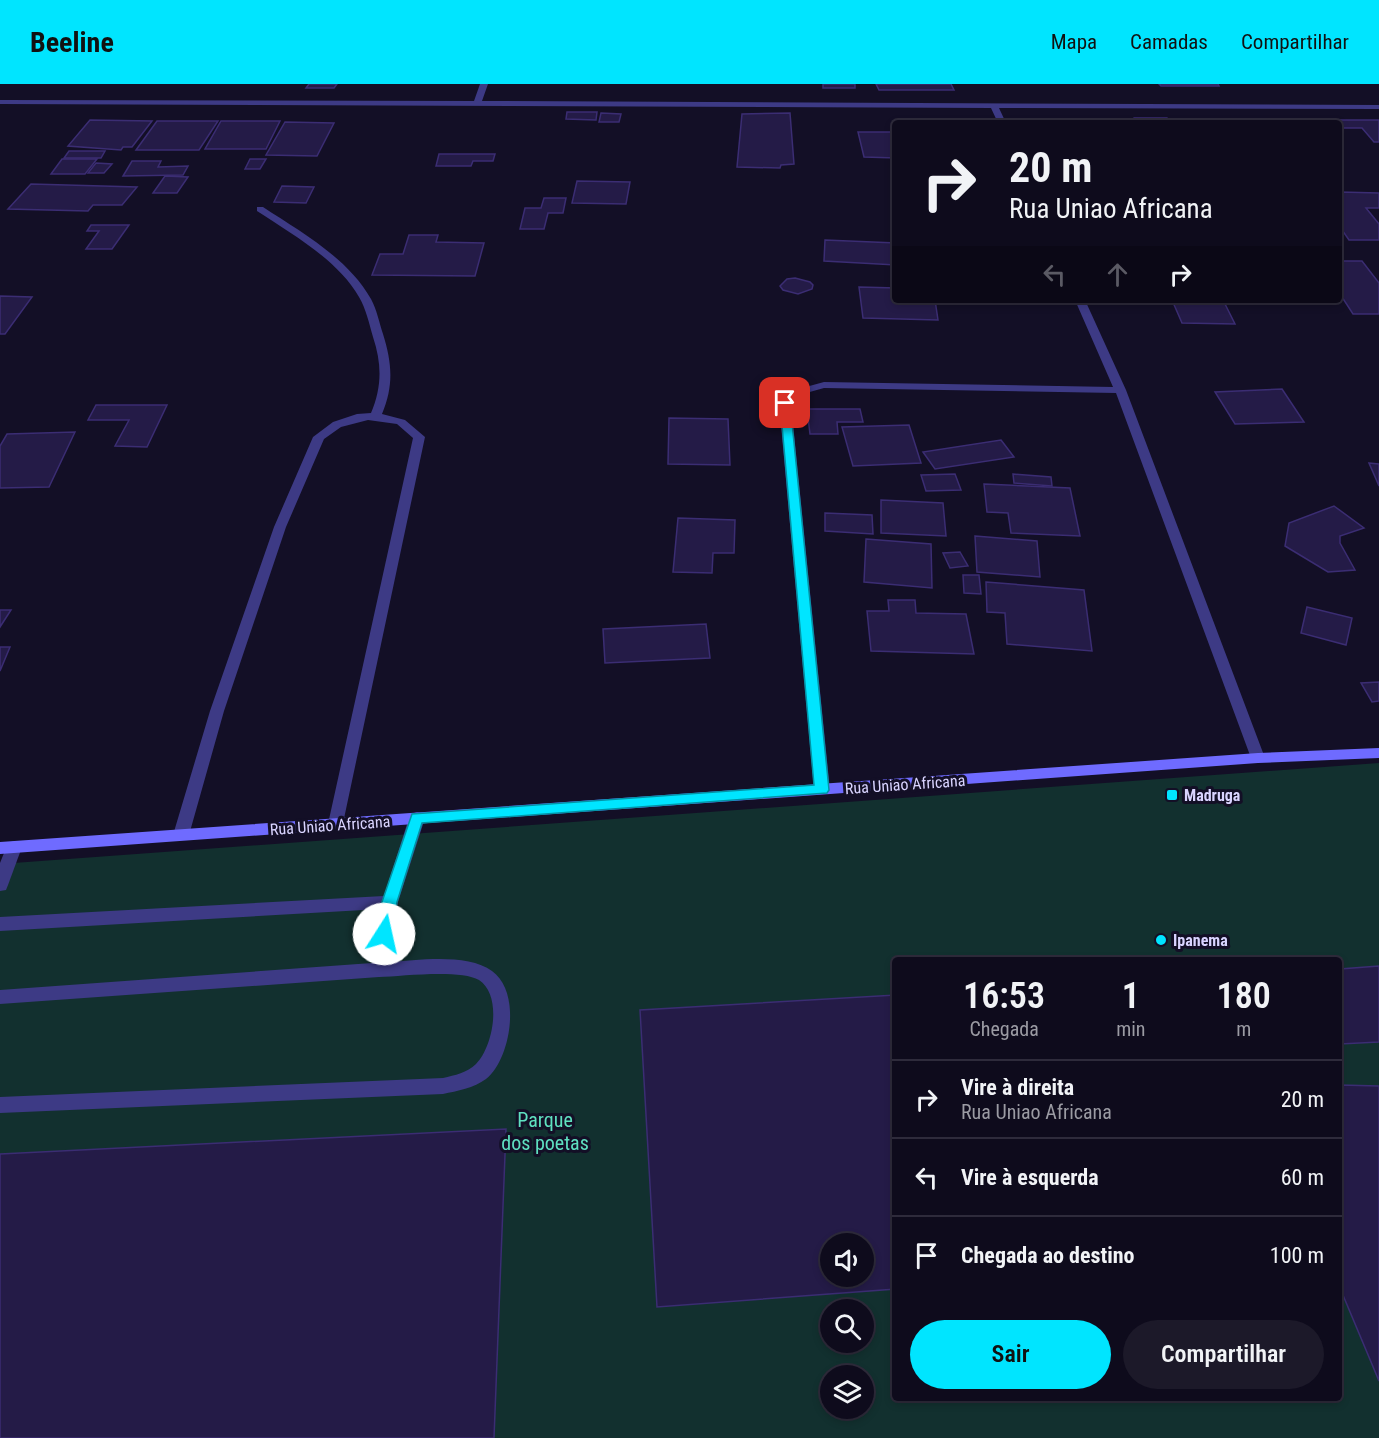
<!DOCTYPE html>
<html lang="pt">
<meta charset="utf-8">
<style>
body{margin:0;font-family:"Roboto Condensed",sans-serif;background:#1c1929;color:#f1f3f6;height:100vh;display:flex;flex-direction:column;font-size:22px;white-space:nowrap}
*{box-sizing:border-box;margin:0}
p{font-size:20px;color:#9b9ba3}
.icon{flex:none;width:33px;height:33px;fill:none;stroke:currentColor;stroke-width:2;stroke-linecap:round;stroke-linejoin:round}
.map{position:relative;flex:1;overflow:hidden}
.details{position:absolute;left:892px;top:873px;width:450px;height:444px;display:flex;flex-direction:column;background:#0e0b1c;border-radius:6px;box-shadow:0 3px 9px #0003,0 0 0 2px #2e2b3b}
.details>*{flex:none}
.top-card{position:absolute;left:892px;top:36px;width:450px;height:183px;border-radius:6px;box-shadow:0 3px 9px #0003,0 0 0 2px #2e2b3b;background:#0e0b1c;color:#f1f3f6;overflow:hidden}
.controls{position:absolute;left:820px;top:1149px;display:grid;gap:12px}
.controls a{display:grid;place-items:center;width:54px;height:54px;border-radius:50%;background:#0e0b1c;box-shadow:0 3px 9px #0003,0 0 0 2px #2e2b3b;font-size:30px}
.pin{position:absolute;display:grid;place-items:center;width:51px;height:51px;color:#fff;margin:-26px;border-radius:12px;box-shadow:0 3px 9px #0006}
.me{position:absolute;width:66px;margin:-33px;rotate:10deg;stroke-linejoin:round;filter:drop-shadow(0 0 4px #0008)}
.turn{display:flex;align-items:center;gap:21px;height:126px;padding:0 18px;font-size:27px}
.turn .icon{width:78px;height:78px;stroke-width:2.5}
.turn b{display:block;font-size:42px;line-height:51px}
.lanes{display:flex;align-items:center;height:57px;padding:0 18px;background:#0003;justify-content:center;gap:30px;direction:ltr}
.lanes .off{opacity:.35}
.eta{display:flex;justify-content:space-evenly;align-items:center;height:102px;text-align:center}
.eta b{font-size:36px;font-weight:600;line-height:42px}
.cta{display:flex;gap:12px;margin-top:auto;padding:12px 18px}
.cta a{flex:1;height:69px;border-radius:36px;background:#00e5ff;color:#111;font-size:24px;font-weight:600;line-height:69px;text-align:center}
.cta a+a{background:#1c1929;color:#f1f3f6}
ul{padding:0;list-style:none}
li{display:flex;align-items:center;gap:18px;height:78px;padding:0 18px;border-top:2px solid #2e2b3b}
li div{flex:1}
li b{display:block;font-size:22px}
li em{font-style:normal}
header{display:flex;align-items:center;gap:36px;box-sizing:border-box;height:84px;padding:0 30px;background:#00e5ff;color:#111}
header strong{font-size:28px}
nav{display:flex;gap:33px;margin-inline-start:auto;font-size:21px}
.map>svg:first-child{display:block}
</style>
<header>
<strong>Beeline</strong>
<nav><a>Mapa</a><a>Camadas</a><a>Compartilhar</a></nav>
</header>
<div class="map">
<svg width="1379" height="1354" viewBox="0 0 1379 1354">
<rect width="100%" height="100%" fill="#130f26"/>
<path fill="#12302f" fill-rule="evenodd" d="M 1379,679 L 1379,1354 L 0,1354 L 0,780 ZM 896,876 L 1340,876 L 1340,1314 L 896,1314 ZM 831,1160 L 864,1160 L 864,1192 L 831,1192 ZM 831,1226 L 864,1226 L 864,1258 L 831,1258 ZM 831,1292 L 864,1292 L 864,1324 L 831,1324 Z"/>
<g fill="#241b47" stroke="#3b2d73" stroke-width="1.5" fill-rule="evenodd">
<polygon points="309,0 337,0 334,4 306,4"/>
<rect x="823" y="0" width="32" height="4"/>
<polygon points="876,0 951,0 954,6 879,6"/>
<polygon points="1159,0 1218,0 1219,2 1161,2"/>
<polygon points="567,28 597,28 596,36 566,35"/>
<polygon points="601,29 621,30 619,38 599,38"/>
<polygon points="790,29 794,80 781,81 780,84 737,83 742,30"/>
<polygon points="1135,34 1167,34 1170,39 1141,39"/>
<polygon points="90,36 152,37 132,63 123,63 121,66 68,62"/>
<polygon points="1335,36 1379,36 1379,58 1374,58 1362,44 1341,44"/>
<polygon points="157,37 218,37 199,66 136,66"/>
<polygon points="221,37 280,37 266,65 205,65"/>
<polygon points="285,38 334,39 317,72 266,71"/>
<polygon points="858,48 896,48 896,74 864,73"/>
<polygon points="69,67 105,67 101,74 64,74"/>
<polygon points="439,70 495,70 493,77 473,77 471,82 436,82"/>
<polygon points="62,75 97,75 85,90 51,90"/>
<polygon points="250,75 266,75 260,85 245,85"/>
<polygon points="132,77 161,77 158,83 188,82 183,91 123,92"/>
<polygon points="96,79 112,80 104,89 88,89"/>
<polygon points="165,92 188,93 177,109 153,109"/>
<polygon points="577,97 630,98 626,120 572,119"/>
<polygon points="31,100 137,103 122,121 93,121 88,127 8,125"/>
<polygon points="282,102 314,103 306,119 274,118"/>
<polygon points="1340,108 1379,109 1379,124 1366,124 1379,140 1379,156 1349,156 1340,143"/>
<polygon points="544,114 566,114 563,129 548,129 544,145 520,145 525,124 541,124"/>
<polygon points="91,141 129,141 112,165 86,165 99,147 87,147"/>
<polygon points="409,151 438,151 436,158 484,159 475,192 372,191 380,170 403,170"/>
<polygon points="825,156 896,159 896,181 824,177"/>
<polygon points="1340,177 1362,177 1379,199 1379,230 1353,230 1340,210"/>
<polygon points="795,194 810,198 813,201 812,205 798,210 783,206 780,202 787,195"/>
<polygon points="859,203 896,204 896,216 935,216 938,236 863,234"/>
<polygon points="0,212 32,213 5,250 0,250"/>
<polygon points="1172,216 1223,216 1235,240 1182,239"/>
<polygon points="1282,305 1304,338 1235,340 1215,308"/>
<polygon points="96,321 167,321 147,363 115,362 129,336 88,336"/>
<polygon points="807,325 860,325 863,338 837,338 838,350 810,350"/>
<polygon points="669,334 728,335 730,381 668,380"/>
<polygon points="909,341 921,379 853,382 842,343"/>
<polygon points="75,348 49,403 0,404 0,362 7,350"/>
<polygon points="1001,356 1014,373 935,385 923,368"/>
<polygon points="1369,379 1379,380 1379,402"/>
<polygon points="955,390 961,406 926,407 921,391"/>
<polygon points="1013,390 1051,393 1052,402 1014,399"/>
<polygon points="984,400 1070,404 1080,452 1011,449 1008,429 987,428"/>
<polygon points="881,416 943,419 946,452 881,449"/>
<polygon points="1334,422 1364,444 1340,452 1340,459 1355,486 1328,488 1285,462 1289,439"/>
<polygon points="825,429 872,431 873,450 825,447"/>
<polygon points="678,434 735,436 734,469 713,469 712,489 673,488"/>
<polygon points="975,452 1037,457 1040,493 977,488"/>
<polygon points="866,455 931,460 932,504 864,498"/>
<polygon points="960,468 968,482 950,484 943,469"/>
<polygon points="963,491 979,491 981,510 964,509"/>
<polygon points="986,498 1084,506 1092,567 1007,560 1005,529 987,528"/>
<polygon points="888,516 915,516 916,529 966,530 974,570 871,567 867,527 889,527"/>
<polygon points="1307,523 1352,534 1346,561 1301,549"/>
<polygon points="0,526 11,526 0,543"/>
<polygon points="706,540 710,574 605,579 603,545"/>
<polygon points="0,563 10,563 0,587"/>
<polygon points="1379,598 1379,617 1372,618 1361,599"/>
<polygon points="1379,882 1379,958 1340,960 1340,885"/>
<path d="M 896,911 L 896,1103 L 892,1103 L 896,1120 L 896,1205 L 657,1223 L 640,926 ZM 831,1160 L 864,1160 L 864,1192 L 831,1192 Z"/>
<polygon points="1340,1001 1379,1002 1379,1297 1340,1204"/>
<polygon points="506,1045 494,1354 0,1354 0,1070"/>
</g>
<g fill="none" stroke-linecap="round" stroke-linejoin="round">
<g fill="#3d3a85" fill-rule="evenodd">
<path d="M 417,728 L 423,730 L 425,734 L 398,818 L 389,878 C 418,876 468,869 492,887 C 522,908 511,975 486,995 C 474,1004 457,1007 443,1010 L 0,1029 L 0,1013 L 443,994 C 455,991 467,989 476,980 C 493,963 503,912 479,896 C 461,885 402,892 379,893 L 0,920 L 0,906 L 372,879 L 381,825 L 0,847 L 0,833 L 384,812 L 409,734 L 411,730 Z"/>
<polygon points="14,757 20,759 22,763 8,801 6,806 0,807 0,779 8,759"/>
</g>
<g fill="#3d3a85" fill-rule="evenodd">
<polygon points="480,0 488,0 482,17 1379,21 1379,25 999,24 1006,39 998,39 991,24 0,20 0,16 474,17"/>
<path d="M 257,123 L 263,123 C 301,148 348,174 371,215 C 377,226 379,238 383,250 C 392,279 394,301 382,330 L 405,336 L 425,353 L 342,744 L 330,744 L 328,740 L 413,354 L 397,340 L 368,336 L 341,343 L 324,355 L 286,443 L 224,627 L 189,751 L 187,755 L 175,755 L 173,751 L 210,627 L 274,443 L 313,353 L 333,338 L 357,330 L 371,329 C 382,303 382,280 373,253 C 369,239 366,225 359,213 C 338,176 292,150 257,127 Z"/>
<polygon points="1075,216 1085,216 1126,306 1265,674 1263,678 1253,678 1251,674 1116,309 824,304 799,311 791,320 830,706 827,710 817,710 814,706 779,319 791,307 824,298 1113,303"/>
</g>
<polygon fill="#6f6bff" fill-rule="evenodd" points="1379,664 1379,674 1258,679 0,770 0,758 1258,669"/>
</g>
<polygon fill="#00e5ff" stroke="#0095a6" stroke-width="1.5" points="785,316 790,319 829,706 827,709 422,739 397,818 392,850 389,855 384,856 379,855 376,850 382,818 412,730 814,701 780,319"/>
<g fill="#00e5ff" stroke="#130f26" stroke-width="2">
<rect x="1166" y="705" width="12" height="12" rx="3"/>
<circle cx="1161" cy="856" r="6"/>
</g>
<g text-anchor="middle" stroke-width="6" stroke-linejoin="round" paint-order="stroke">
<g font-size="16" fill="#d9d4ff" stroke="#130f26">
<text transform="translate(905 700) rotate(-4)" y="6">Rua Uniao Africana</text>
<text transform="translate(330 741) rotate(-4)" y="6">Rua Uniao Africana</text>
</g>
<g font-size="16" font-weight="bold" fill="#d9d4ff" stroke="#130f26" text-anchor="start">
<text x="1184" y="717">Madruga</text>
<text x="1173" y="862">Ipanema</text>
</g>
<g font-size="20" fill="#5fe0c0" stroke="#130f26">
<text x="545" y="1043">Parque<tspan x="545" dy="23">dos poetas</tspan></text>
</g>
</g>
</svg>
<div class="controls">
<a><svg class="icon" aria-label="sound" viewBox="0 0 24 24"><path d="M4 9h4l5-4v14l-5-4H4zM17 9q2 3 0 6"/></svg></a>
<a><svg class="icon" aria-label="search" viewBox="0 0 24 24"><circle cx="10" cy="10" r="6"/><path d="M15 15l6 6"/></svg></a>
<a><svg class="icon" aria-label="layers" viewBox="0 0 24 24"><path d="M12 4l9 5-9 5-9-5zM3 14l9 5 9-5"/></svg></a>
</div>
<div class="pin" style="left:785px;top:319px;background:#d93025"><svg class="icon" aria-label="arrive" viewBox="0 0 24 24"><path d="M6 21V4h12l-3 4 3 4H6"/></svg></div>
<svg class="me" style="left:384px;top:850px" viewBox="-20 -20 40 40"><circle r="19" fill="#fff"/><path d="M0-13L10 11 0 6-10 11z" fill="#00e5ff"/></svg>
<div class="top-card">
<div class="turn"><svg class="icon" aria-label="right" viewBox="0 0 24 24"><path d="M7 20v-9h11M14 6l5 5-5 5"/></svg><div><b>20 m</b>Rua Uniao Africana</div></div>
<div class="lanes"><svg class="icon off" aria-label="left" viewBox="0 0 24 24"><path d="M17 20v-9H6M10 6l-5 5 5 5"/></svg><svg class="icon off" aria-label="ahead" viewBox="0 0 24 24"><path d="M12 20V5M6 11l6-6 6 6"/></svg><svg class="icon" aria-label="right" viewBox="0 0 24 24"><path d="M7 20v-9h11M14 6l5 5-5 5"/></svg></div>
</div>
<section class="details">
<div class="eta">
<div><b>16:53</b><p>Chegada</p></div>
<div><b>1</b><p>min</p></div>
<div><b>180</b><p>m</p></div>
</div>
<ul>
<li><svg class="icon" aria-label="right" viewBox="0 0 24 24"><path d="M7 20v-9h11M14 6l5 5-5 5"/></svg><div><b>Vire à direita</b><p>Rua Uniao Africana</p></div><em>20 m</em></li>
<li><svg class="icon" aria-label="left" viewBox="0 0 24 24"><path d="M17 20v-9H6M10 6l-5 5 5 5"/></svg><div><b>Vire à esquerda</b></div><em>60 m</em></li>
<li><svg class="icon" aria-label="arrive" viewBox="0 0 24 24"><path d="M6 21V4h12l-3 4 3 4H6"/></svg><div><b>Chegada ao destino</b></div><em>100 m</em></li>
</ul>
<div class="cta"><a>Sair</a><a>Compartilhar</a></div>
</section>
</div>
